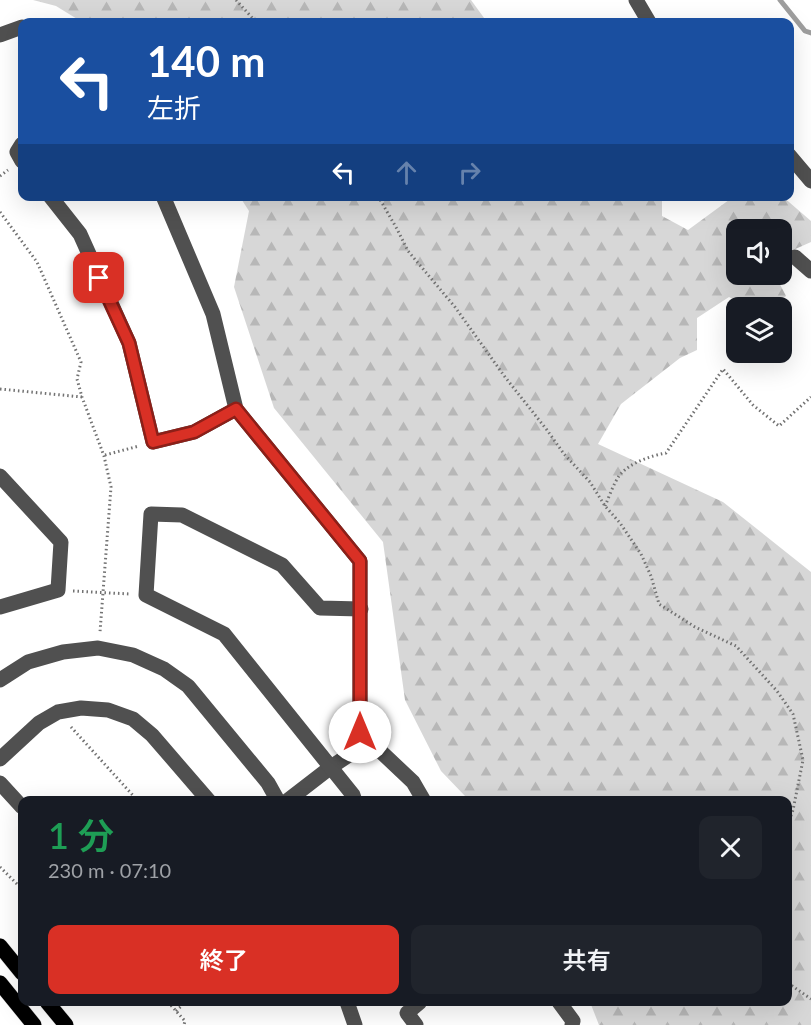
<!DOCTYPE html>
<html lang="ja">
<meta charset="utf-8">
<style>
body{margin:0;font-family:Lato,"Noto Sans JP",sans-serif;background:#20242c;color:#f1f3f6;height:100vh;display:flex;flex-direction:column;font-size:22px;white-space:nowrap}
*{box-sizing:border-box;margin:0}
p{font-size:20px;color:#9ea1a6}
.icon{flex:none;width:33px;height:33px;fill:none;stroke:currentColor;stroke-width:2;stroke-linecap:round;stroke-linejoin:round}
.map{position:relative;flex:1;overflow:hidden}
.details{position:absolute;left:18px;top:796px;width:774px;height:210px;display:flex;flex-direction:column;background:#171b24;border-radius:12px;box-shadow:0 6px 24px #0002}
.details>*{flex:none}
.guide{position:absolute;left:18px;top:18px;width:776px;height:183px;border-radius:12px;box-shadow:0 6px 24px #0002;background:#1a4fa0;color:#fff;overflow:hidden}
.buttons{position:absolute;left:726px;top:219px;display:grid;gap:12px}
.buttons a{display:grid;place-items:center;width:66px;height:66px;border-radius:12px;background:#171b24;box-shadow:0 6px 24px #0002;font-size:30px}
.pin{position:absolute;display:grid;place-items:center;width:51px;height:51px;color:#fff;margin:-26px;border-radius:12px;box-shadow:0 3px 9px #0006}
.me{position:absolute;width:66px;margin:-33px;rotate:0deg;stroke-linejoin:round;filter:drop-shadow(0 0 4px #0008)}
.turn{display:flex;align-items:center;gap:21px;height:126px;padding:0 30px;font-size:27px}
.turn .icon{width:78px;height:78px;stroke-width:2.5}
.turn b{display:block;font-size:42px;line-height:51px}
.lanes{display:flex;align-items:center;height:57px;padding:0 30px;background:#0003;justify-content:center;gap:30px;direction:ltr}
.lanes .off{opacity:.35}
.round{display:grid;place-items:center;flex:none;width:63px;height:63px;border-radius:12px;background:#20242c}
.summary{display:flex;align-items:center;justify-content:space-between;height:102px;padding:0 30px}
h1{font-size:36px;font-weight:600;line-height:45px;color:#1e9e55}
.action{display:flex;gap:12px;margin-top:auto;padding:12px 30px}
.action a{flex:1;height:69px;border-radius:12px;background:#d93025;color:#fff;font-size:24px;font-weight:600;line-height:69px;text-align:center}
.action a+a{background:#20242c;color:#f1f3f6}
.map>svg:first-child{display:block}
</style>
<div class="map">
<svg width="811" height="1025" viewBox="0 0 811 1025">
<defs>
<pattern id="forest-firs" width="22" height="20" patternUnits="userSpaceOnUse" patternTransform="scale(1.5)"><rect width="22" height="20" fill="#d7d7d7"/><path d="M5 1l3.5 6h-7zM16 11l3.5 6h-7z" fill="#b7b7b7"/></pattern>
</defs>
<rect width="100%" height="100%" fill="#fff"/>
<g fill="url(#forest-firs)">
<polygon points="33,0 471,0 487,22 82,22 56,6"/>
<polygon points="782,196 811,221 811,242 782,255 782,230 736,230 736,274 775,275 786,296 773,308 749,307 729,297 697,318 697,350 680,358 621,404 598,444 723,502 811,572 811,1025 599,1025 590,1002 788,1002 788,801 467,801 465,796 441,771 405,700 383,542 274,408 234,287 249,211 240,197 662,197 662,216 688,230 733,197"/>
</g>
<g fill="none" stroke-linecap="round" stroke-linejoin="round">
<polyline stroke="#9e9e9e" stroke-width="5" points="780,0 805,31 811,33"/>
<g stroke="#dbdbdb" stroke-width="16">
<g id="major">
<polyline points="0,946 22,973"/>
<polyline points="0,983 34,1025"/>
<polyline points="47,1002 66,1025"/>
</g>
</g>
<g stroke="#727272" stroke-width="3" stroke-dasharray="1.5 3" stroke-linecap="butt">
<polyline points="236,0 256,22"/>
<polyline points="0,176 8,170"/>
<polyline points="378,196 397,229 408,251 455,307 505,377 547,430 564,454 590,482 605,506 620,523 641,554 651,576 659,604 695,627 736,646 777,691 793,714 803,760 793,810 788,824"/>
<polyline points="0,212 37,262 81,362 77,379 82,397 104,456 111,487 100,632"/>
<polyline points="0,389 82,397"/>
<polyline points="105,455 139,446"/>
<path d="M 605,506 C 609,497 613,485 619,476 C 629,463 650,456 666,453 L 723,369 L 753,405 L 779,426 L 811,397"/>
<polyline points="73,591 130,594"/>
<polyline points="71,727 138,801"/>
<polyline points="0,867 22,889"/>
<polyline points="788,983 811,999"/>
<polyline points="168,1002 185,1021 184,1025"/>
<polyline points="176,1011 186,1002"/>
</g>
<g stroke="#505050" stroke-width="15">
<polyline points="636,0 649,22"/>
<polyline points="0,35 22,27"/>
<polyline points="22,144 17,152 22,161"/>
<polyline points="789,155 811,181"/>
<polyline points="50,196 80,234 129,343 153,442 194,432 236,409"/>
<polyline points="163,196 213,314 236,409 360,561 360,732 413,782 424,801"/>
<polyline points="795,257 811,271"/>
<polyline points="0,476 61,542 58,590 0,607"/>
<polyline points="0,680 28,662 63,652 98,648 133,655 164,669 188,686 268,783 278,801"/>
<polyline points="0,759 39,723 58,712 81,708 108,710 133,719 152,735 209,801"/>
<polyline points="0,783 22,807"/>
<polyline points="287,801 331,767 370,741"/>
<polyline points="355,801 353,795 224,634 146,595 151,514 182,515 282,565 320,608 361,609"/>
<polyline points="347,1002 355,1025"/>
<polyline points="559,1002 573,1021 572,1025"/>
<polyline points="416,1025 407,1013 420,1002"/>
</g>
<use href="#major" stroke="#000" stroke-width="15"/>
</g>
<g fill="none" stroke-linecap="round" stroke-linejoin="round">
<g stroke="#8d1f18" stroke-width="15">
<polyline id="route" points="99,278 129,343 153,442 194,432 236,409 360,561 360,732"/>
</g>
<use href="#route" stroke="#d93025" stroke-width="10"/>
</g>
</svg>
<div class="buttons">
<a><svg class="icon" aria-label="sound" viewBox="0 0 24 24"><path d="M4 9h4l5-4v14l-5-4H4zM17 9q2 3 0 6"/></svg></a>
<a><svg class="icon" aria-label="layers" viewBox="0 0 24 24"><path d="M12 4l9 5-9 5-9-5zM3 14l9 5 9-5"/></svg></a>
</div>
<div class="pin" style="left:99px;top:278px;background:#d93025"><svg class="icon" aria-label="arrive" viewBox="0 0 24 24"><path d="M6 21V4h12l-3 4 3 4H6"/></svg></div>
<svg class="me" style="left:360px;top:732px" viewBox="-20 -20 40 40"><circle r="19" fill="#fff"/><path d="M0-13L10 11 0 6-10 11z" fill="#d93025"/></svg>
<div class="guide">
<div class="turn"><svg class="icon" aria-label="left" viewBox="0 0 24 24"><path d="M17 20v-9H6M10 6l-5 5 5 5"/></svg><div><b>140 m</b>左折</div></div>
<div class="lanes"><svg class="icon" aria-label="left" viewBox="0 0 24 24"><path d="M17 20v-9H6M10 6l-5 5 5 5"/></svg><svg class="icon off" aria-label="ahead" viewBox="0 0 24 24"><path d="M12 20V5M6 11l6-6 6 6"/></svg><svg class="icon off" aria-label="right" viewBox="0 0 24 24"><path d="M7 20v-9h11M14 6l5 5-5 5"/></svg></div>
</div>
<section class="details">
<div class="summary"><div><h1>1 分</h1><p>230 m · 07:10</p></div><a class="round"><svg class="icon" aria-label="close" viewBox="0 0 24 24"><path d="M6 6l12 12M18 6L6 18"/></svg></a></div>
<div class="action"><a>終了</a><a>共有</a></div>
</section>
</div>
